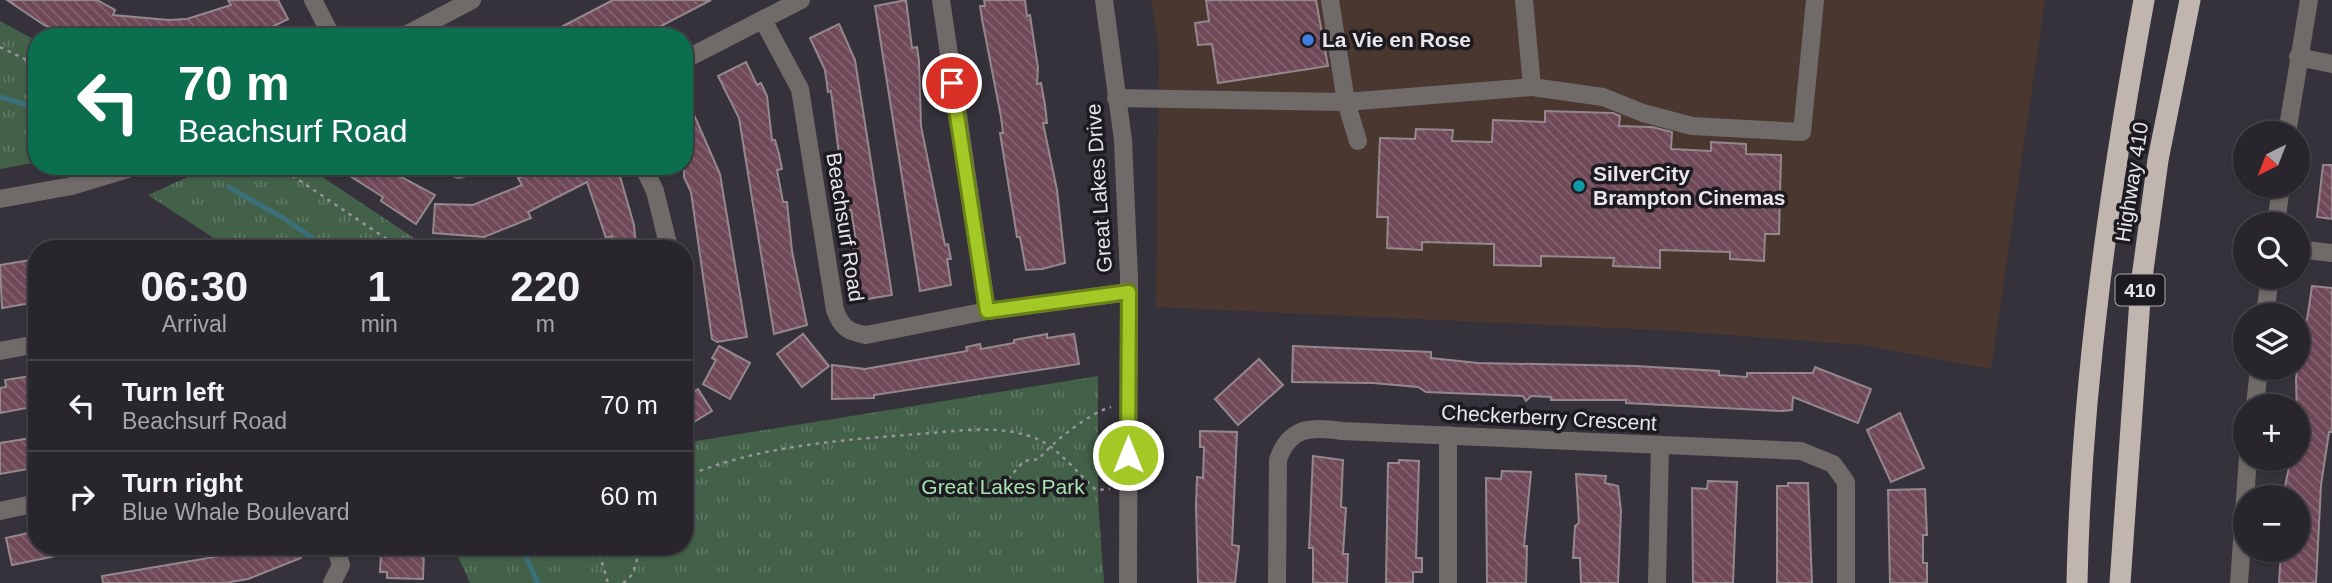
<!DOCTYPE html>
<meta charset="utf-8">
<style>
body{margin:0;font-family:Arial,sans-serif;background:#343238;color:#f1f3f6;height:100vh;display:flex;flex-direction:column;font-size:26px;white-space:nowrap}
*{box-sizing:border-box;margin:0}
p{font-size:23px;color:#a5a5a9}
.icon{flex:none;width:38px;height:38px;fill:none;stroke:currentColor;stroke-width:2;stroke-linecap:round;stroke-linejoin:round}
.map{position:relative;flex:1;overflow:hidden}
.panel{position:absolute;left:28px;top:240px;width:665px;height:315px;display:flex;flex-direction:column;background:#28262c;border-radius:28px;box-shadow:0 2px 5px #0004,0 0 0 2px #444348}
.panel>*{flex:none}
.guide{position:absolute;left:28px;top:28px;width:665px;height:147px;border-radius:28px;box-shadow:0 2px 5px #0004,0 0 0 2px #444348;background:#0b6e4f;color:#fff;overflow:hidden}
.needle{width:46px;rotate:222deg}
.buttons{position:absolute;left:2233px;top:121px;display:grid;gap:14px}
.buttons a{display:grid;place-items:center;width:77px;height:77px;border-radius:50%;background:#28262c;box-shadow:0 2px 5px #0004,0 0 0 2px #444348;font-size:35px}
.pin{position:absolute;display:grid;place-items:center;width:60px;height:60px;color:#fff;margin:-30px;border:4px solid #fff;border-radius:50%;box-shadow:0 2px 7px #0007}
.me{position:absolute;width:77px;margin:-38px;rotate:0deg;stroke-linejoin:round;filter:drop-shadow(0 0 5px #0008)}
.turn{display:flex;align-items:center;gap:24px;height:147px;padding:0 35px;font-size:32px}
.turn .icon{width:91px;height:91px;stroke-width:2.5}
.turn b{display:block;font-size:49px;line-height:60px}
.eta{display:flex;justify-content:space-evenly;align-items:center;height:119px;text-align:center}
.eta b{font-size:42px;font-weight:700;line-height:49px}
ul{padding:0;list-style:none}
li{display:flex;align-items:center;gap:21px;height:91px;padding:0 35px;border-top:2px solid #444348}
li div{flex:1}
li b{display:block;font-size:26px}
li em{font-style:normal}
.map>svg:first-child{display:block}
</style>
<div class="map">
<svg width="2332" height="583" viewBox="0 0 2332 583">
<defs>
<pattern id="grass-tufts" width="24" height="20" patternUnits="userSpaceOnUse" patternTransform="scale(1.75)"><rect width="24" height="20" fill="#436149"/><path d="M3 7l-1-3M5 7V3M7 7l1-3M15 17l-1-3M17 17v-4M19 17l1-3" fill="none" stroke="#5e7863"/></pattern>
<pattern id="building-back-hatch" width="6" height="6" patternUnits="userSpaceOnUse" patternTransform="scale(1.75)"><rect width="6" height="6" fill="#704959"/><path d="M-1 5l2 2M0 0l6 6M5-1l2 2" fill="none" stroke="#846371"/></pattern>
</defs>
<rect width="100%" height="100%" fill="#36323b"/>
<polygon fill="#4a372f" points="1151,0 2045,0 1991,369 1863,345 1660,330 1156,307 1159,50"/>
<g fill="url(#grass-tufts)">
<polygon points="0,21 37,41 37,162 0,169"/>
<polygon points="212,166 306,166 429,248 229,248 148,195"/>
<polygon points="1098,376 1098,501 1104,583 470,583 453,546 684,546 684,443"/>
</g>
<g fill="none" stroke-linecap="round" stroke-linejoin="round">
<g stroke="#3b6f79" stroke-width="5">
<polyline points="0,97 37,108"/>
<polyline points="229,187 288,221 318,242 345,248"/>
<polyline points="521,546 538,583"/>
</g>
</g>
<g fill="url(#building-back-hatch)" stroke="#94888d" stroke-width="2">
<polygon points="7,0 97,0 115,10 113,15 169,20 187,19 231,5 228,0 278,0 288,19 252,37 70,37 44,25"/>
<polygon points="613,0 711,0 640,37 542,37"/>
<polygon points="906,0 912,48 917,47 919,61 921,126 945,245 948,244 951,259 947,259 951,285 920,291 875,6"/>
<polygon points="984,0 1025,0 1027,16 1030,15 1038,68 1037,84 1041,83 1045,105 1047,123 1043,123 1057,190 1065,263 1042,269 1026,270 1020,237 1017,237 1000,133 1003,133 1001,117 982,19 980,6 985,6"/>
<polygon points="1206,0 1316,0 1328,66 1218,83 1212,44 1198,45 1195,23 1209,21"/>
<polygon points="839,24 855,60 892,295 861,300 854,259 853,241 856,241 851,210 846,210 831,91 828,92 825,70 810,38"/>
<polygon points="746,62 757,85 761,83 767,96 772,140 775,140 779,154 782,169 777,170 783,202 787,202 792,251 807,325 774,334 739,118 718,76"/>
<polygon points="684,92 720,174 747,337 717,342 712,339 691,192 684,177"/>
<polygon points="1545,111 1613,113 1620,116 1619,126 1652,127 1672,132 1671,149 1711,151 1711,142 1746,144 1746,154 1781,155 1779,234 1765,234 1764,261 1730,259 1730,252 1660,250 1660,268 1613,266 1614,258 1541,256 1541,266 1494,265 1494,244 1422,242 1422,250 1387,248 1388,217 1377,217 1380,138 1415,139 1416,129 1453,130 1452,141 1492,142 1493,120 1545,122"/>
<polygon points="2323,165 2332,165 2332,219 2317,217"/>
<polygon points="334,166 381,166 435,195 416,224 381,201 383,197"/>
<polygon points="551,166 617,166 634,225 636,248 614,248 612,236 606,238 587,182 528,212 531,218 484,237 433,233 435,204 473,205 522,185 518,178"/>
<polygon points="37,259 37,302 2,308 0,265"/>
<polygon points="2312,286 2332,288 2332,432 2329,432 2321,485 2316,583 2279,583 2281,550 2298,550 2298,497 2287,496 2284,491 2291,458 2298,458 2296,379 2303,320 2307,320"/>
<polygon points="803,334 829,366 802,387 777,354"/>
<polygon points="1047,334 1047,338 1074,334 1079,364 874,395 874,398 832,399 832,365 865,369 967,351 966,347 980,344 981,349 1014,343 1014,340"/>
<polygon points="719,346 750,363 730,399 703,384 716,360 712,358"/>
<polygon points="1293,346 1431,352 1431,358 1478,363 1636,366 1719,371 1719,375 1747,377 1747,373 1813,373 1815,367 1871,389 1858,423 1793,397 1792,410 1782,411 1626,403 1626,400 1551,400 1551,397 1531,396 1526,401 1523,396 1426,392 1418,387 1373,383 1292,382"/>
<polygon points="1259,359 1283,385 1238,425 1215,399"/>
<polygon points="37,375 37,406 0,413 0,388 6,387 5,380"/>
<polygon points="698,389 712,411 684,428 684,397"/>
<polygon points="1900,413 1924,468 1891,482 1867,430"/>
<polygon points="1200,431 1237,432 1232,545 1239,546 1235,583 1198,583 1196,506 1197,477 1203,478 1204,447 1200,447"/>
<polygon points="37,437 37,464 28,465 28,469 0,474 0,443"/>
<polygon points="1313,456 1343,460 1341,507 1346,508 1343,554 1348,554 1347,583 1313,583 1313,548 1309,548"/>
<polygon points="1399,460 1419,461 1416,558 1422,558 1422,572 1413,572 1413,583 1386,583 1388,463 1399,463"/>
<polygon points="1502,471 1531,472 1524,546 1527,546 1526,583 1487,583 1486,478 1501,479"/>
<polygon points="1576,474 1606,476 1605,483 1618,486 1621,511 1618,583 1581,583 1580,558 1573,558 1575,526 1579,523"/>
<polygon points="1708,481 1737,482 1733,583 1693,583 1692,488 1707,489"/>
<polygon points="1788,483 1808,483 1812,583 1777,583 1777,486 1788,486"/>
<polygon points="1925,489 1927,535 1923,535 1923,563 1927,563 1927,583 1890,583 1888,490"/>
<polygon points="37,531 37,546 74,546 75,552 12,565 6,538"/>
<polygon points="255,546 296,546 301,558 248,579 225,583 103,583 102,576 238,553"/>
<polygon points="388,548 424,549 423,579 387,578 387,572 380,572 381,553 387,554"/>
</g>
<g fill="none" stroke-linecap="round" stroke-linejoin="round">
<g stroke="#96939a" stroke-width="2.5" stroke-dasharray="3.5 5" stroke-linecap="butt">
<polyline points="0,47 37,65"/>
<polyline points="278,166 400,248"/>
<path d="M 684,477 C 758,446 840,440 919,434 C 958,431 998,424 1035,438 C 1058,447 1078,474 1096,490 L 1110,489"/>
<path d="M 1008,479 L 1024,461 L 1039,459 C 1052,442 1091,412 1111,407"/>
<polyline points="597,546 608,583"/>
<path d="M 623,583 C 636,575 637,560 639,546"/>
</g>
<g stroke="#706b69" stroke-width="18">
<polyline points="313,0 332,37"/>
<polyline points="941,0 987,311"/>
<polyline points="1104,0 1123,140 1129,278 1128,583"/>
<polyline points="1330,0 1346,102 1358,141"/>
<polyline points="1524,0 1532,87 1603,97 1643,113 1692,126 1802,132 1815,0"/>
<path d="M 763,20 L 800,89 L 835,310 C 841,327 848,332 866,335 L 987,311 L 1129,292"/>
<polyline points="402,37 472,0"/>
<polyline points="2298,57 2332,64"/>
<polyline points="684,60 801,0"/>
<polyline points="1116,98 1346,102 1532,87"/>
<polyline points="2287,133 2309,0"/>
<polyline points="448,166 459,170 471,166"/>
<polyline points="643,166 655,191 669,248"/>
<polyline points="0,199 72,186 138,166"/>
<polyline points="2276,224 2281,186"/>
<polyline points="2298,249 2332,253"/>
<polyline points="2265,315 2270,276"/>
<polyline points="0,351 37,344"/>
<polyline points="2255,406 2259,368"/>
<polyline points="0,511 37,503"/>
<polyline points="332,583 341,565 335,546"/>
<path d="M 1277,583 L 1278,460 C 1289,427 1311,426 1342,431 L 1801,451 L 1833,464 L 1846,482 L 1846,583"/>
<polyline points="1448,583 1448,435"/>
<polyline points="1657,583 1660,446"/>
<polyline points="2239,583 2248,458"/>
</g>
<g stroke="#c1b5b0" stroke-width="21">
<path d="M 2077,583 C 2081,389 2109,191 2144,0"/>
<polyline points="2120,583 2141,285 2158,160 2190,0"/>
</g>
</g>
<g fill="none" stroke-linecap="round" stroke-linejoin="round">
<g stroke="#6b8218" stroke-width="18">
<polyline id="route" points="952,83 987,311 1129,292 1128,455"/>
</g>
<use href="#route" stroke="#a4c825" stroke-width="12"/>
</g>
<circle fill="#3f7fe0" stroke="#1d1b1f" stroke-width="2.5" cx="1308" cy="40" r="7"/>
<circle fill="#0f9aa8" stroke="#1d1b1f" stroke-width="2.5" cx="1579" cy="186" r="7"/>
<g text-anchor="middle" stroke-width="7" stroke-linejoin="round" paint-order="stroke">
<rect fill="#1d1b1f" stroke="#aba8ae" stroke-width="2" x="2115.5" y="274.5" width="49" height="31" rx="5"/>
<g font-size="19" font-weight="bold" fill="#e8e5eb">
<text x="2140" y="297">410</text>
</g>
<g font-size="21" font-weight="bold" fill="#e8e5eb" stroke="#1d1b1f" text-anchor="start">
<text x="1322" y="47">La Vie en Rose</text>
<text x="1593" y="181">SilverCity<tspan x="1593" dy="24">Brampton Cinemas</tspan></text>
</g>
<g font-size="21" fill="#e8e5eb" stroke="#1d1b1f">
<text transform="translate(2132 182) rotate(-81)" y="7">Highway 410</text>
<text transform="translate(1099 188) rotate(-94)" y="7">Great Lakes Drive</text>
<text transform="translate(845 227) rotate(81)" y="7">Beachsurf Road</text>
<text transform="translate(1549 418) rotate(3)" y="7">Checkerberry Crescent</text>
</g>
<g font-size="21" fill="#a8e2b3" stroke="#1d1b1f">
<text x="1003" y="494">Great Lakes Park</text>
</g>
</g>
</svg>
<div class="buttons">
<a><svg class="needle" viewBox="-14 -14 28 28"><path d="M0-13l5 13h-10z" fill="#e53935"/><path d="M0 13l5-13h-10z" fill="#a5a5a9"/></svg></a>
<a><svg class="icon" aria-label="search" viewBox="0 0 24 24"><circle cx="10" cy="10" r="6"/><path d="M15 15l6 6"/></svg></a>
<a><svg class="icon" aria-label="layers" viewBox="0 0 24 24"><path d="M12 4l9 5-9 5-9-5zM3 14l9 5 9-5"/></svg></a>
<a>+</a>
<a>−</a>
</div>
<div class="pin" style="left:952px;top:83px;background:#d93025"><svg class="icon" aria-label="arrive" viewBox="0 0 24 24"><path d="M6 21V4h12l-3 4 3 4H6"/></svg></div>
<svg class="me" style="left:1128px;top:455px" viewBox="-20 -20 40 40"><circle r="17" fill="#a4c825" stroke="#fff" stroke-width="3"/><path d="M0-11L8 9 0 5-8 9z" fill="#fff"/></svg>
<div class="guide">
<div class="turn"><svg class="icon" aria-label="left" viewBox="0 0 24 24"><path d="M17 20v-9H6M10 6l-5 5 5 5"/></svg><div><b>70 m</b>Beachsurf Road</div></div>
</div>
<section class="panel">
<div class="eta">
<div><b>06:30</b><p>Arrival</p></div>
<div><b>1</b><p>min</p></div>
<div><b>220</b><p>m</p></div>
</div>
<ul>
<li><svg class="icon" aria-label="left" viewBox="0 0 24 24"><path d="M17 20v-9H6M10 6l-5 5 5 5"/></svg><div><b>Turn left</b><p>Beachsurf Road</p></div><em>70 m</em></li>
<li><svg class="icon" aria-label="right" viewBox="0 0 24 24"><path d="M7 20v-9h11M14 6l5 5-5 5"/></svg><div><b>Turn right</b><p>Blue Whale Boulevard</p></div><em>60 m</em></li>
</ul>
</section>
</div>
